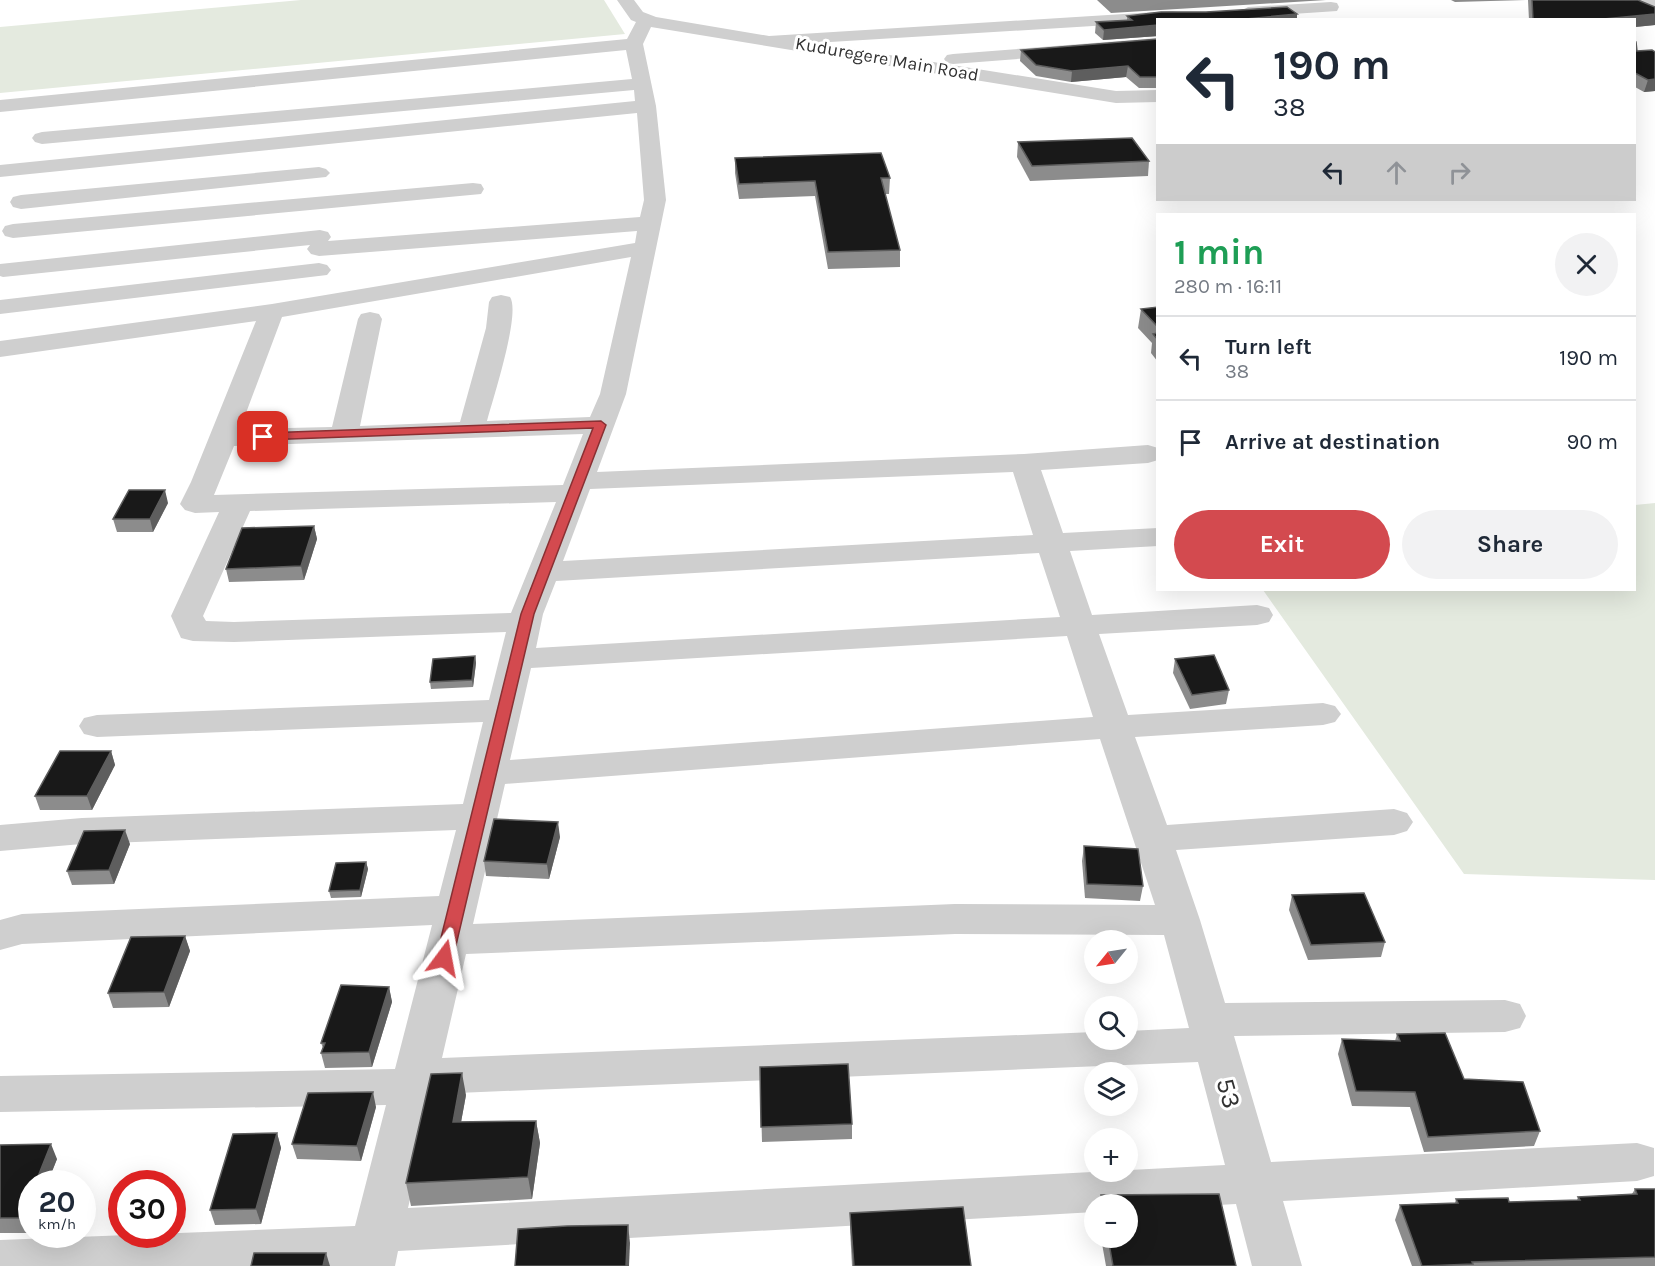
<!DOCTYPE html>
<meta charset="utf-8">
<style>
body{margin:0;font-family:Karla,sans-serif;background:#f2f2f3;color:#1f2937;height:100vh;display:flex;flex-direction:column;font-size:22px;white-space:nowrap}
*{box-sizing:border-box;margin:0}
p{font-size:20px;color:#747a83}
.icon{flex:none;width:33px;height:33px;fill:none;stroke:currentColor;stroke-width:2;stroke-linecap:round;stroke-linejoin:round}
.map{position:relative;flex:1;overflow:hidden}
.sheet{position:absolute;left:1156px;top:213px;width:480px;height:378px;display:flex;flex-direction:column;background:#fff;border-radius:0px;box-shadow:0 6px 24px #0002}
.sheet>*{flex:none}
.banner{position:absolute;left:1156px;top:18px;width:480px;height:183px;border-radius:0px;box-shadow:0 6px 24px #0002;background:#fff;color:#1f2937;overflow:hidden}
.needle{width:39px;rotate:240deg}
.controls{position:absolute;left:1084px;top:930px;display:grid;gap:12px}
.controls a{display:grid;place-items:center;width:54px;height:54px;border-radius:50%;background:#fff;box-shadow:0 6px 24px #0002;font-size:30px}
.speed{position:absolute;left:18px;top:1170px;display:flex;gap:12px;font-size:30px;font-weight:700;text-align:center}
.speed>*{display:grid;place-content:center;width:78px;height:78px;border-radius:50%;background:#fff;box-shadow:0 6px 24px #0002;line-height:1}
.speed small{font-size:15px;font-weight:400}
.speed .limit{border:9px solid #d22;background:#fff;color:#111}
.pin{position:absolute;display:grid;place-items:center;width:51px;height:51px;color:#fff;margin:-26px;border-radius:12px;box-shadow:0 3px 9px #0006}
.me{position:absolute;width:66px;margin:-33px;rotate:13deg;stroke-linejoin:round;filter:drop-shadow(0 0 4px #0008)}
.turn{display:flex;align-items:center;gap:21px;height:126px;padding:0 18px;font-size:27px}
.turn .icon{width:78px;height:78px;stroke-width:2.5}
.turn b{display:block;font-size:42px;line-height:51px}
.lanes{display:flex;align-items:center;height:57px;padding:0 18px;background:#0003;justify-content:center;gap:30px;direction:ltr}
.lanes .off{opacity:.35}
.round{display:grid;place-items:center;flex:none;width:63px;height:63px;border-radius:32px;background:#f2f2f3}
.summary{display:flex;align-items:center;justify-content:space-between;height:102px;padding:0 18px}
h1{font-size:36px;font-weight:700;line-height:45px;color:#1e9e55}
.button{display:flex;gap:12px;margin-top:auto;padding:12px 18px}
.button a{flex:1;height:69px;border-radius:36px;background:#d34a4f;color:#fff;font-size:24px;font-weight:700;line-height:69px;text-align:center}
.button a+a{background:#f2f2f3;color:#1f2937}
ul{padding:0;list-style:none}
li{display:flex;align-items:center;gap:18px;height:84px;padding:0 18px;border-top:2px solid #e0e1e3}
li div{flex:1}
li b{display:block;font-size:22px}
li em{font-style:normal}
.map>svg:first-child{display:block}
</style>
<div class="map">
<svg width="1655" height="1266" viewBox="0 0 1655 1266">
<rect width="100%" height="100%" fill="#fff"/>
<g fill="#e4eadf">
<polygon points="301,0 604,0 625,34 0,93 0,27"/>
<polygon points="1655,503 1655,880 1464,874 1263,590 1635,590 1635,505"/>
</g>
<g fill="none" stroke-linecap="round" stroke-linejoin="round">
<g fill="#cfcfcf" fill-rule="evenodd">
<path d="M 617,0 L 634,0 L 643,12 L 656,17 L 769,36 L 1172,11 L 1178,12 L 1180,16 L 1178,20 L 1158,20 L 1158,22 L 814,43 L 1116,91 L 1158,90 L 1158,102 L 1116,103 L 651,27 L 643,44 L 656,106 L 666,200 L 626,394 L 597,472 L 1024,454 L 1148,445 L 1158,448 L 1158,460 L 1148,463 L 1041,470 L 1063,533 L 1158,528 L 1158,546 L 1070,551 L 1092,615 L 1257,605 L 1269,608 L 1273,615 L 1269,622 L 1257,625 L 1099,634 L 1128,715 L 1323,703 L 1335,706 L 1341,714 L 1335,722 L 1323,725 L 1135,737 L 1167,825 L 1394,809 L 1407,813 L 1413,822 L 1407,831 L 1394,835 L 1176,850 L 1200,920 L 1225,1003 L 1505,1000 L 1520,1004 L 1526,1016 L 1520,1028 L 1505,1032 L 1234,1036 L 1271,1162 L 1637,1143 L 1654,1148 L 1654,1176 L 1637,1181 L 1283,1201 L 1302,1266 L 1252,1266 L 1236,1204 L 1128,1210 L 1128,1204 L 1095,1204 L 1095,1212 L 398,1251 L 395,1266 L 0,1266 L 0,1240 L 355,1226 L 386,1105 L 0,1112 L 0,1076 L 395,1069 L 432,925 L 22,944 L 0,950 L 0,920 L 22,914 L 439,896 L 456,830 L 82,844 L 0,851 L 0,825 L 82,818 L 463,804 L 483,722 L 97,737 L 84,734 L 79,726 L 84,718 L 97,715 L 489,700 L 506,632 L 234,642 L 193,641 L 181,638 L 171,616 L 219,512 L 195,513 L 185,510 L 180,504 L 191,482 L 256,321 L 0,357 L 0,341 L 272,304 L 635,243 L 637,231 L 319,256 L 311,254 L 307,249 L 310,245 L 3,277 L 0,276 L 0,264 L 320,230 L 328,232 L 331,237 L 328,241 L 640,217 L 644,200 L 637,113 L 0,177 L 0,165 L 635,101 L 634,90 L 42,144 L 35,142 L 32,138 L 35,134 L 42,132 L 632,79 L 626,50 L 0,112 L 0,100 L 627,39 L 636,22 L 631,20 ZM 631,257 L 600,394 L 590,417 L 487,421 C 493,399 521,313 510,297 L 501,295 L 492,297 L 489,302 L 486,328 L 460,422 L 360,426 L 382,319 L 379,314 L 370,312 L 361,314 L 358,319 L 332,427 L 240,429 L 282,317 ZM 583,434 L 563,485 L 214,495 L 234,446 ZM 1013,472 L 1033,535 L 563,561 L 590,489 ZM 556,502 L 511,613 L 234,622 L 206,621 L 203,616 L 250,511 ZM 1039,553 L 1060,617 L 536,648 L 543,614 L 556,581 ZM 1067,636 L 1093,717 L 510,760 L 531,668 ZM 1100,739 L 1155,905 L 955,904 L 473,924 L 505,784 ZM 955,934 L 1164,935 L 1189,1028 L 1128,1031 L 1128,1040 L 1095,1040 L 1095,1032 L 442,1058 L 466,954 ZM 1198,1062 L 1225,1165 L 408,1208 L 434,1094 Z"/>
<polygon points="1628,0 1655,0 1655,18 1629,6"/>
<polygon points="1331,2 1337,3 1339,7 1337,11 1248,17 1240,12 1248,7"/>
<polygon points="1158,38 1158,48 953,64 947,63 944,59 947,55 953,54"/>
<polygon points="319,167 326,169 330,173 326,177 21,209 13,207 10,202 13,197 21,195"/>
<polygon points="473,183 481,184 484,189 481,194 13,238 5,236 2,231 5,226 13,224"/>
<polygon points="319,263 327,265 331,270 327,275 0,314 0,300"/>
</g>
</g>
<g fill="#8c8c8c">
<polygon points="1097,0 1326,0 1111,13"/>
<polygon points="1451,0 1638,0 1655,25 1635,27 1635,20 1529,20 1528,0 1455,2"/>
<polygon points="1297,14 1297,20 1158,20 1158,36 1103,40 1095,33 1096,22 1127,20 1127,16"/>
<polygon points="1158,39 1158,88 1139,88 1126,77 1071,82 1036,76 1020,61 1021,50"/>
<polygon points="1635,42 1637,51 1655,91 1644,92 1635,87"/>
<polygon points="1018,142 1149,161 1148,176 1030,181 1017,157"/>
<polygon points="735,158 890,178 889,194 885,194 900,250 900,267 828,269 815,196 739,199 735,173"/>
<polygon points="1158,307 1158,362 1151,353 1152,343 1138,328 1141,309"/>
<polygon points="168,503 153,532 117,532 113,519"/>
<polygon points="314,526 317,539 304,580 229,582 226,569"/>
<polygon points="475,656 476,663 473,687 431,689 430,682"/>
<polygon points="1175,659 1229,690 1226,704 1190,709 1173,673"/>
<polygon points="111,751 115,765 92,810 40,810 35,796"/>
<polygon points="560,837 549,879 486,876 484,861"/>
<polygon points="130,844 114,884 72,885 67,871"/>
<polygon points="1084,846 1143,886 1140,901 1085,898 1082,861"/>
<polygon points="366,862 368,869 361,897 331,898 329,891"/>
<polygon points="1292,895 1385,942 1381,957 1308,960 1289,910"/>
<polygon points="185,936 190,951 169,1007 113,1008 108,993"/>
<polygon points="389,987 392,1002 372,1067 325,1068 321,1053 323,1048 321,1043"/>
<polygon points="1397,1034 1540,1131 1534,1146 1424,1152 1410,1107 1352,1106 1338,1054 1342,1039 1395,1041"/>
<polygon points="760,1067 852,1124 852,1139 762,1142"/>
<polygon points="466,1095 461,1122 536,1121 540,1143 532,1199 411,1206 406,1183"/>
<polygon points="376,1107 361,1161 297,1159 292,1144"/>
<polygon points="277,1133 281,1148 261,1224 215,1225 210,1210"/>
<polygon points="0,1145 57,1159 27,1233 0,1233"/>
<polygon points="1635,1189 1655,1189 1655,1266 1412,1266 1395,1220 1400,1205 1455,1203 1456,1199 1509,1202 1577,1200 1578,1197 1632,1194"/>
<polygon points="1219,1194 1236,1266 1106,1266 1101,1238 1128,1238 1128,1204 1100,1204 1101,1195"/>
<polygon points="850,1213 971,1266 852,1266 850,1228"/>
</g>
<g fill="#5e5e5e">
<polygon points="1297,14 1297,20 1235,20"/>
<polygon points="1655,14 1655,25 1635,27 1635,20 1593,20"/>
<polygon points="1158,25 1158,36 1103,40 1104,30"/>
<polygon points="1128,66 1126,77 1071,82 1072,71"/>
<polygon points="1655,79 1655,91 1644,92 1648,80"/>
<polygon points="165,490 168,503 153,532 150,519"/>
<polygon points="314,526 317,539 304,580 301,566"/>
<polygon points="475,656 476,663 473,687 472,680"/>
<polygon points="111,751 115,765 92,810 87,796"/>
<polygon points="558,822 560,837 549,879 547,864"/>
<polygon points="125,830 130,844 114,884 109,870"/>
<polygon points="366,862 368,869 361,897 360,890"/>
<polygon points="185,936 190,951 169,1007 164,992"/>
<polygon points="389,987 392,1002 372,1067 369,1052"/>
<polygon points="462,1073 466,1095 457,1144 453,1122"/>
<polygon points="373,1092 376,1107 361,1161 357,1146"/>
<polygon points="536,1121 540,1143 532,1199 528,1177"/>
<polygon points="277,1133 281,1148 261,1224 256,1209"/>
<polygon points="51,1144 57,1159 47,1184 35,1184"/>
<polygon points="32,1191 32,1222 27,1233 20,1218"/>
<polygon points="628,1225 630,1243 629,1266 626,1266"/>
<polygon points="326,1253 330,1266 323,1266"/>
</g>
<g fill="#191919" stroke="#5e5e5e" stroke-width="1.5">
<polygon points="1532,0 1638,0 1655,7 1655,14 1593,20 1533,20"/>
<polygon points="1287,7 1297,14 1235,20 1158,20 1158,25 1104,30 1096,22 1132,20 1127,16 1161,12 1206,12"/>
<polygon points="1158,39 1158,77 1140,77 1128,66 1072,71 1036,65 1021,50"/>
<polygon points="1635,42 1636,42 1637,51 1652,50 1655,52 1655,79 1648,80 1635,73"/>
<polygon points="1132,138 1149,161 1032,166 1018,142"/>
<polygon points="881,153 890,178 881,178 900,250 828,252 815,181 739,184 735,158"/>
<polygon points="1158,307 1158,327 1141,309"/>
<polygon points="1158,333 1158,340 1153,334"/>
<polygon points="129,490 165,490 150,519 113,519"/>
<polygon points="314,526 301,566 226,569 242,528"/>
<polygon points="1214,655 1229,690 1192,695 1175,659"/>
<polygon points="475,656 472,680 430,682 433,659"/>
<polygon points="60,751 111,751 87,796 35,796"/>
<polygon points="494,819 558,822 547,864 484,861"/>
<polygon points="125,830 109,870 67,871 84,831"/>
<polygon points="1084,846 1138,849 1143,886 1087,884"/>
<polygon points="366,862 360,890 329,891 336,863"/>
<polygon points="1364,893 1385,942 1311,945 1292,895"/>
<polygon points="185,936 164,992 108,993 131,937"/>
<polygon points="341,985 389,987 369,1052 321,1053 325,1043 321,1043"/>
<polygon points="1445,1033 1464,1079 1523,1082 1540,1131 1428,1137 1415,1092 1356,1091 1342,1039 1400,1041 1397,1034"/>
<polygon points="848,1064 852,1124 761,1127 760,1067"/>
<polygon points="462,1073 453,1122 536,1121 528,1177 406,1183 431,1074"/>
<polygon points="373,1092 357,1146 292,1144 308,1093"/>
<polygon points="277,1133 256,1209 210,1210 233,1134"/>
<polygon points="51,1144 35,1184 32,1184 32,1191 20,1218 0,1218 0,1145"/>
<polygon points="1635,1189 1655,1189 1655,1257 1472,1262 1473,1264 1422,1266 1400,1205 1458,1203 1456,1199 1508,1198 1509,1202 1580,1200 1578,1197 1637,1194"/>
<polygon points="1219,1194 1236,1266 1113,1266 1108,1238 1128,1238 1128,1204 1103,1204 1101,1195"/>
<polygon points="963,1207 971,1266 854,1266 850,1213"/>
<polygon points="628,1225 626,1266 515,1266 518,1229 567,1226"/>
<polygon points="254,1253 326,1253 323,1266 251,1266"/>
</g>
<polygon fill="#d34a4f" stroke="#893033" stroke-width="1.5" points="601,421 606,425 534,614 453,958 450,963 444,965 438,963 436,958 521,614 593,428 263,440 257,437 263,433"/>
<g text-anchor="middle" stroke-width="6" stroke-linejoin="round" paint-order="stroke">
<g font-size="18" fill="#323232" stroke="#fff">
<text transform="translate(887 59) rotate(10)" y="6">Kuduregere Main Road</text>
</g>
<g font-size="26" fill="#323232" stroke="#fff">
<text transform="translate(1229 1093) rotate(74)" y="9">53</text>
</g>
</g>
</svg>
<div class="controls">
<a><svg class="needle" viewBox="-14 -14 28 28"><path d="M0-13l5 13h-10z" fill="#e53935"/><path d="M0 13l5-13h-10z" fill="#747a83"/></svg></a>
<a><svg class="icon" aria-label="search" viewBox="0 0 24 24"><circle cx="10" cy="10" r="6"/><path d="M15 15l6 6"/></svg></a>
<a><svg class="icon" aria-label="layers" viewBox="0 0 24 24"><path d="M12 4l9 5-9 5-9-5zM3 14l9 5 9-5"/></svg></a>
<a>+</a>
<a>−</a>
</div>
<div class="speed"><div>20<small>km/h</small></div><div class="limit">30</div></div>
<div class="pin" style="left:263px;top:437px;background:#d93025"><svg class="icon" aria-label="arrive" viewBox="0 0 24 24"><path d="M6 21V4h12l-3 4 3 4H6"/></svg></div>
<svg class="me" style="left:444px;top:958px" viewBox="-20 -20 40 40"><path d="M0-17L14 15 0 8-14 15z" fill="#d34a4f" stroke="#fff" stroke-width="4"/></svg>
<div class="banner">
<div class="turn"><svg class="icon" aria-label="left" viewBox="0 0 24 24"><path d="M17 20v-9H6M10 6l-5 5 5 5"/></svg><div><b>190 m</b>38</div></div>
<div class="lanes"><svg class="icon" aria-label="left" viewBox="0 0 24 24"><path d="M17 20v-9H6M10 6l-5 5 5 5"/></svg><svg class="icon off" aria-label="ahead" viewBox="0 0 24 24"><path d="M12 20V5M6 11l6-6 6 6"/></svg><svg class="icon off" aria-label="right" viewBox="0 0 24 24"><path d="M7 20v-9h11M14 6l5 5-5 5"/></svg></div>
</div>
<section class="sheet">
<div class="summary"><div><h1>1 min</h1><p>280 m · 16:11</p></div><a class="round"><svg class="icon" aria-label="close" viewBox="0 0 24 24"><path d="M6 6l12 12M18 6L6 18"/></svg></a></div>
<ul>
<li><svg class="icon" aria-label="left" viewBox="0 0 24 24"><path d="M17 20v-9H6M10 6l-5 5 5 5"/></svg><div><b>Turn left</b><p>38</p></div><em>190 m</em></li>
<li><svg class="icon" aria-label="arrive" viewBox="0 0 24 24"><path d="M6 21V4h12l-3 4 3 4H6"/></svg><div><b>Arrive at destination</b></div><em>90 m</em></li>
</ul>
<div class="button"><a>Exit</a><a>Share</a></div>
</section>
</div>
